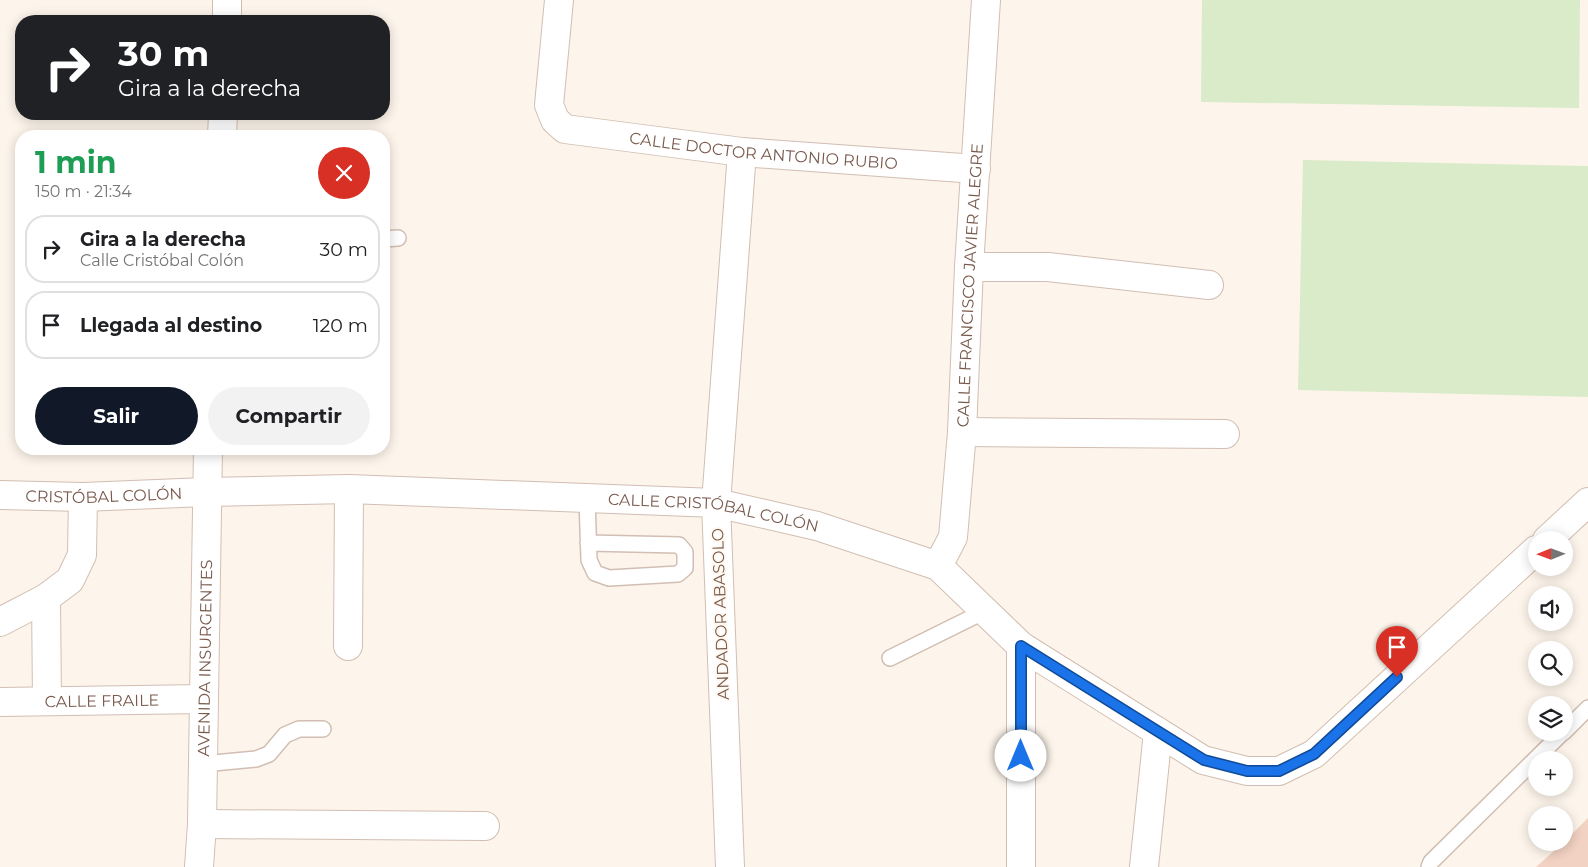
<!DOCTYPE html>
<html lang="es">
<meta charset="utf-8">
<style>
body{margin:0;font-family:Montserrat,sans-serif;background:#f2f2f2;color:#202124;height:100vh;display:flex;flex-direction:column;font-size:19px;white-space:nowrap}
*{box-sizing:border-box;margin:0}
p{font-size:16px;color:#757577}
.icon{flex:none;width:28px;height:28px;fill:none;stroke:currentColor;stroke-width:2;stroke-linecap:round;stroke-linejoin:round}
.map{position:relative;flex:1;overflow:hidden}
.details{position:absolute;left:15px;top:130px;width:375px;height:325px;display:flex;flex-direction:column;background:#fff;border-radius:20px;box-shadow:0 2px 12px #0003}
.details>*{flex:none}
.top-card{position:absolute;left:15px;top:15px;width:375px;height:105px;border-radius:20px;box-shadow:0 2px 12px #0003;background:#202124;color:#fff;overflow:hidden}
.needle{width:32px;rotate:269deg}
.fabs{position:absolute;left:1528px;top:531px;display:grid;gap:10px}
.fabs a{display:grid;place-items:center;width:45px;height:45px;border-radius:50%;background:#fff;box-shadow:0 2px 12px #0003;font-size:25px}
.pin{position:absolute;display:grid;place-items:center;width:42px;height:42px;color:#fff;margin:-51px -21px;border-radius:50% 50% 50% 0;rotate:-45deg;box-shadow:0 0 5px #0007}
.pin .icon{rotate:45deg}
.me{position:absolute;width:55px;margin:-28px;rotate:0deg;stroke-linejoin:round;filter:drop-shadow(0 0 4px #0008)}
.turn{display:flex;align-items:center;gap:18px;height:105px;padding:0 20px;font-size:22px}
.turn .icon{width:65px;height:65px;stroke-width:2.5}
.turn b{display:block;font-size:35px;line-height:42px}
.round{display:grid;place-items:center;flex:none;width:52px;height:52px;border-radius:26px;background:#f2f2f2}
.headline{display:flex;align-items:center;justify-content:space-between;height:85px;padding:0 20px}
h1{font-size:30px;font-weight:700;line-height:38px;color:#1e9e55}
.primary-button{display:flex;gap:10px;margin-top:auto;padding:10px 20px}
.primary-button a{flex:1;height:58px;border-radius:30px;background:#111827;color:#fff;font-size:20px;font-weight:700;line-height:58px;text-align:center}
.primary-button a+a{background:#f2f2f2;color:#202124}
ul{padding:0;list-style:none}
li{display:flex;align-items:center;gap:15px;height:68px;margin:0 10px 8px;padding:0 10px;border:2px solid #e0e0e0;border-radius:20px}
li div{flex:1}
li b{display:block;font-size:19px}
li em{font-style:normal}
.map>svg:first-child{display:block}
</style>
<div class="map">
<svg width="1588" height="867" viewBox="0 0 1588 867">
<rect width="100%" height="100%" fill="#fdf5eb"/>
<g fill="#d9ebc8">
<polygon points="1202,0 1580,0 1579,108 1201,102"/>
<polygon points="1303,160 1588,166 1588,397 1298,390"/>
</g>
<polygon fill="#f2d2c2" points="1588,818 1588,867 1536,867 1564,842"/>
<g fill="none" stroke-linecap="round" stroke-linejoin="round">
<g stroke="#d2beb2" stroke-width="18">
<g id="lane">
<polyline points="384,239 398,238"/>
<polyline points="587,498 589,560 595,573 609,578 678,574 685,568 685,552 679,545 588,543"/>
<polyline points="890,658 985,611"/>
<polyline points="1564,732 1588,708"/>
<polyline points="203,764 256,759 269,754 285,735 299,729 323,729"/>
<polyline points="1429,867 1431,862 1563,732"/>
</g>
</g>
<g stroke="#d2beb2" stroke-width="30">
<g id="street">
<path id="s1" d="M 559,0 L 549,105 L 555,120 L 565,129 L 742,152 L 976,169"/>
<polyline points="969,267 1048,267 1209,285"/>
<polyline points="962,432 1225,434"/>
<path id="s2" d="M 0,495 L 83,497 L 206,492 L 349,489 L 716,503 L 817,526 L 938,566 L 1021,646 L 1203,760 L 1247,771 L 1279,771 L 1314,754 L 1536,550"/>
<polyline points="1547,540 1588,502"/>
<path id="s3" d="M 938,566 L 953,537 L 962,432 L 969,267 L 986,0"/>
<polyline points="46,598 47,701"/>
<polyline points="0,622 46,598 70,580 82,555 83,497"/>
<polyline points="348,646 349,489"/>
<polyline points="1021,646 1021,867"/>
<path id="s4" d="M 0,702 L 204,699"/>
<polyline points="202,824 485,826"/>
<polyline points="730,867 716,503 742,152"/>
<polyline points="1144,867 1158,732"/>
</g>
</g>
<g stroke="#d5beaf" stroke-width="30">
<g id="secondary">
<polyline points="227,21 227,0"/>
<polyline points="222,136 223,114"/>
<path id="s5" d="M 199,867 L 202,824 L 208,449"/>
</g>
</g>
<use href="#lane" stroke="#fff" stroke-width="15"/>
<use href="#street" stroke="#fff" stroke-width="28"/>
<use href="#secondary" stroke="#fff" stroke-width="28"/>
</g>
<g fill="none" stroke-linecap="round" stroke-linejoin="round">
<g stroke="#114b97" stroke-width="12">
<polyline id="route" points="1021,756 1021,646 1204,760 1247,771 1279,771 1314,754 1397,677"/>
</g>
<use href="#route" stroke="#1a73e8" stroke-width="9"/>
</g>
<g text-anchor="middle" stroke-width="4" stroke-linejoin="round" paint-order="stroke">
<g font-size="16" fill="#795a4d" stroke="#fff9f2">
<text dy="6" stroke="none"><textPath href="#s1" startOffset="335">CALLE DOCTOR ANTONIO RUBIO</textPath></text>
<text dy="6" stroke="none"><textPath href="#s3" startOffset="285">CALLE FRANCISCO JAVIER ALEGRE</textPath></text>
<text dy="6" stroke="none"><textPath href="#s2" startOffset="104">CRISTÓBAL COLÓN</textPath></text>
<text dy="6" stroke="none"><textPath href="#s2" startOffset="715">CALLE CRISTÓBAL COLÓN</textPath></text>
<text transform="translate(720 614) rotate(-92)" y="6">ANDADOR ABASOLO</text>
<text dy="6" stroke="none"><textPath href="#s5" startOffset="209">AVENIDA INSURGENTES</textPath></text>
<text dy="6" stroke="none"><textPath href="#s4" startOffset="102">CALLE FRAILE</textPath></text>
</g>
</g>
</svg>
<div class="fabs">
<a><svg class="needle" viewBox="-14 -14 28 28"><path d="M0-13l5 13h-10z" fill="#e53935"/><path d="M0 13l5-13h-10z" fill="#757577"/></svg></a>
<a><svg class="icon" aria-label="sound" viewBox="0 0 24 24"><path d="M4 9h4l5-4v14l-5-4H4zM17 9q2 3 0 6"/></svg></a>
<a><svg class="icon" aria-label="search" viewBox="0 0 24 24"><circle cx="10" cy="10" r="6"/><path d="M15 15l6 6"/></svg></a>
<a><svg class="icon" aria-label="layers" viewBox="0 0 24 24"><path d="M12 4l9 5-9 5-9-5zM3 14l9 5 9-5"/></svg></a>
<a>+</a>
<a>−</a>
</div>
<div class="pin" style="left:1397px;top:677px;background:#d93025"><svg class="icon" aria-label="arrive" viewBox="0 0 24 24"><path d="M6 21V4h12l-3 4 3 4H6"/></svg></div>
<svg class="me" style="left:1021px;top:756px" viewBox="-20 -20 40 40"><circle r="19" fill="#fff"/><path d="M0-13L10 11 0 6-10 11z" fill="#1a73e8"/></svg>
<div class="top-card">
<div class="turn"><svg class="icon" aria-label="right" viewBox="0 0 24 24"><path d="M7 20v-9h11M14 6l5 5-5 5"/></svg><div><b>30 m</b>Gira a la derecha</div></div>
</div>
<section class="details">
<div class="headline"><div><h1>1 min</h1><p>150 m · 21:34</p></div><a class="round" style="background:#d93025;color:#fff"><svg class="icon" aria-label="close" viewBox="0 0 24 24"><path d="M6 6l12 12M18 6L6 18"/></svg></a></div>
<ul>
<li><svg class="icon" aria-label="right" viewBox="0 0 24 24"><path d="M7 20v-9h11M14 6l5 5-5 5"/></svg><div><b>Gira a la derecha</b><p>Calle Cristóbal Colón</p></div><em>30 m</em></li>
<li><svg class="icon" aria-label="arrive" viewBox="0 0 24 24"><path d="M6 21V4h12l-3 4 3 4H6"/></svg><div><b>Llegada al destino</b></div><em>120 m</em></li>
</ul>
<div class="primary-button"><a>Salir</a><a>Compartir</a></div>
</section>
</div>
